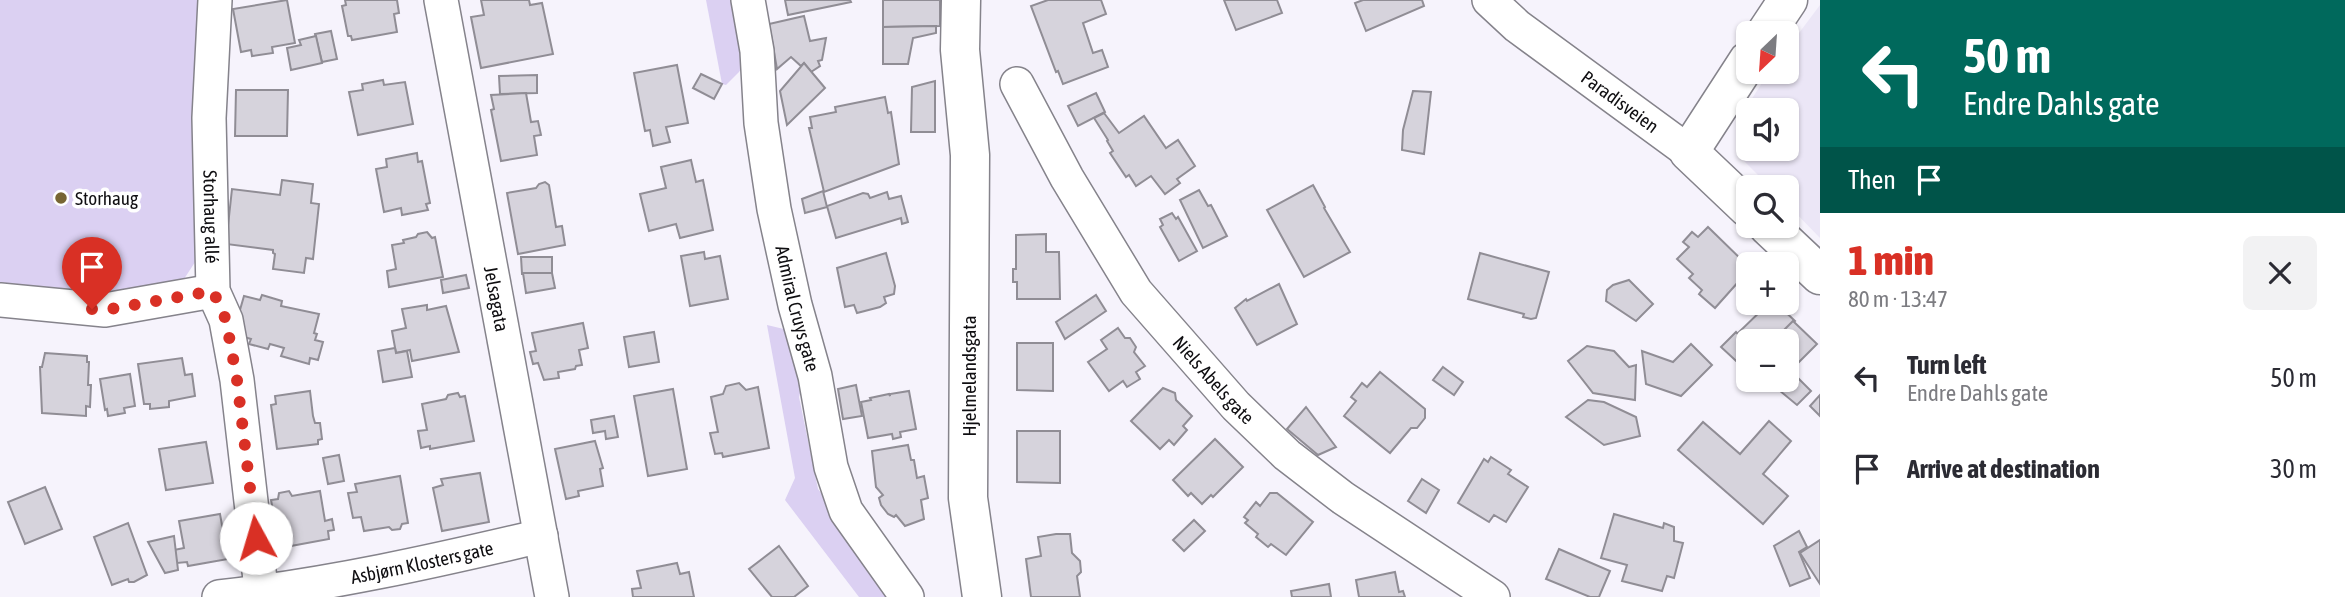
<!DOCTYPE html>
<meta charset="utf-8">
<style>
body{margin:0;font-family:"Asap Condensed",sans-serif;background:#f2f2f3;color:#2b2b33;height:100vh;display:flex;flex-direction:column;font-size:26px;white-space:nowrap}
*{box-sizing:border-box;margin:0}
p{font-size:23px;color:#7c7c81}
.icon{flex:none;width:38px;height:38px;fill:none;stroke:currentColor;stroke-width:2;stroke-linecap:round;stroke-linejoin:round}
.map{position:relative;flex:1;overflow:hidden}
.panel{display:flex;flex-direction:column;background:#fff;width:525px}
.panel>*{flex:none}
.guide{background:#00695c;color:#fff;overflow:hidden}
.needle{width:46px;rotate:205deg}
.tools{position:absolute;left:1736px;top:21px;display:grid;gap:14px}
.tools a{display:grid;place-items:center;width:63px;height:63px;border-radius:10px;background:#fff;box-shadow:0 2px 5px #0004;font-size:35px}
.pin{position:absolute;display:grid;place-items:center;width:60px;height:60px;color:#fff;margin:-72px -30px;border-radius:50% 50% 50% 0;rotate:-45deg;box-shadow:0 0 7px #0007}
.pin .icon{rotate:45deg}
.me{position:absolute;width:77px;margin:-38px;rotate:354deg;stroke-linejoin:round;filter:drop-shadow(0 0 5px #0008)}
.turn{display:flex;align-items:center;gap:24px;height:147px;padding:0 28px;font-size:32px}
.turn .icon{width:91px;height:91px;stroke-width:2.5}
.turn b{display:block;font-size:49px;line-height:60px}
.then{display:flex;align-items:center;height:66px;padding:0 28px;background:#0003;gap:14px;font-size:26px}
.round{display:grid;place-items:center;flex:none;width:74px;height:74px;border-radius:10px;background:#f2f2f3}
.summary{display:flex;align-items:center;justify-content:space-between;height:119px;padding:0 28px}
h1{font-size:42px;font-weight:800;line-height:52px;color:#d93025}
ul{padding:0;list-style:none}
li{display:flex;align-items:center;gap:21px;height:91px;padding:0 28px}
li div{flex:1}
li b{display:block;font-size:26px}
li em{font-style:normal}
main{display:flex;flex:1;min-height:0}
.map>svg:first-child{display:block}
</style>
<main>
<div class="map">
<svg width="1820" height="597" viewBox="0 0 1820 597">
<rect width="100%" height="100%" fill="#f6f3fc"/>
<path fill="#ebe6f6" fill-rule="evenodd" d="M 1820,5 L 1820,238 L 1787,204 L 1787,187 L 1770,187 L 1743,160 L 1737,122 L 1769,72 L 1787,72 L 1787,49 ZM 1748,110 L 1787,110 L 1787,149 L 1748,149 Z"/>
<g fill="#dbd0f2">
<polygon points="0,0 203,0 203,250 184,279 169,285 98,298 0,286"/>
<polygon points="706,0 742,0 745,62 739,72 726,85 722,84"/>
<polygon points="767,325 788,330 802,387 799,397 818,489 849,529 893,597 859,597 785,500 795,478"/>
</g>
<g fill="#d6d3dc" stroke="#908d95" stroke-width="2">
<polygon points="287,0 295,43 272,47 273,53 252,56 251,50 241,52 233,9"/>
<polygon points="345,0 397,0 399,13 394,14 397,32 352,40 351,36 348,36 342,6 346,5"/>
<polygon points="481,0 529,0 530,5 542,3 553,54 481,68 471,17 484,15"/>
<polygon points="785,0 850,0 851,2 788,15"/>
<polygon points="883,0 940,0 940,26 883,27"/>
<polygon points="1048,0 1101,0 1106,14 1083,23 1093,53 1102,50 1108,67 1063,84 1058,71 1056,72 1031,6"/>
<polygon points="1224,0 1277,0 1282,13 1236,30"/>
<polygon points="1363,0 1422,0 1424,6 1366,31 1355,3"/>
<polygon points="804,16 810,41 826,38 822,60 818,61 820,66 811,72 804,63 801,66 791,57 777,69 769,24"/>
<polygon points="936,26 936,33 913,38 908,64 883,64 883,27"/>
<polygon points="331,31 337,59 322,62 315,34"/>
<polygon points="316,36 322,63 291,70 287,48 301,45 299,40"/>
<polygon points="804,63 825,88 787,125 780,91"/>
<polygon points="677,65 688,123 666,127 670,142 653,146 650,130 645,131 634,73"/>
<polygon points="701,74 722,84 714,99 693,88"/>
<polygon points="537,75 537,93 500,94 499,76"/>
<polygon points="383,80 384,85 405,82 413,124 358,135 349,92 363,90 362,84"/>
<polygon points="935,81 935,132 911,132 912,87"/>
<polygon points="236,90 288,90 287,136 235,136"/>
<polygon points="1413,91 1431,92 1424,154 1402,150 1403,130"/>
<polygon points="526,93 531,122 538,121 541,135 534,136 537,155 501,161 491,110 494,109 491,95"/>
<polygon points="1096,93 1105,112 1078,126 1068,106"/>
<polygon points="885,97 888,113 891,112 899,164 824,192 809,128 812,128 810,117 836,112 835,107"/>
<polygon points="1104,113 1119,133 1144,116 1166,148 1178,140 1195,166 1177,179 1180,183 1165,194 1151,176 1136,186 1129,175 1126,177 1110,153 1113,151 1107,141 1108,140 1094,118"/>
<polygon points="417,153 418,162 422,161 430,203 426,204 428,210 402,215 401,208 384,212 376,169 387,167 386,159"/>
<polygon points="691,160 696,182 703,180 713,230 680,238 676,224 649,231 640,194 666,188 661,167"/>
<polygon points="282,180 313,184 311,203 319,204 313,259 306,258 304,273 273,269 275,254 273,253 273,250 226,244 232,189 280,195"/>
<polygon points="545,182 549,185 556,227 562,226 565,245 518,254 507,193 536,188 539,184"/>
<polygon points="1313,185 1325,207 1324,208 1350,252 1304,277 1267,210"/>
<polygon points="1199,190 1208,206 1211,205 1227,236 1203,248 1180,200"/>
<polygon points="823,191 827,207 805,213 802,199"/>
<polygon points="887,192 889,199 901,196 908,222 902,224 901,218 836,238 827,206 863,193 868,194 870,198"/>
<polygon points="1172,213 1176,219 1178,217 1197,251 1179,261 1160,227 1163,225 1160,219"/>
<polygon points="1708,227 1748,266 1748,271 1715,308 1699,294 1702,290 1689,278 1693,274 1677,259 1689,247 1683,242 1692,232 1698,237"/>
<polygon points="427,232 432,238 435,237 443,277 389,287 387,271 396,269 392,245 404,243 403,240 416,237 418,234"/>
<polygon points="1046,234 1046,252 1059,252 1060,299 1017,299 1017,282 1013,282 1013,269 1016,269 1016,235"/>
<polygon points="704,252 705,259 720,256 728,299 690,306 681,256"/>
<polygon points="886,253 895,286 894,294 884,297 886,303 880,307 857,313 854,305 845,307 837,268"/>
<polygon points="1480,253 1549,272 1536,318 1531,319 1523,317 1524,314 1468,299"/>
<polygon points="521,257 552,257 552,273 522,274"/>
<polygon points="523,273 552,273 555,288 526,293"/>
<polygon points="466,275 469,288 443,293 441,280"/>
<polygon points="1629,280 1653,304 1636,321 1606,301 1607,290 1613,285"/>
<polygon points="1279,284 1297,324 1257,345 1235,308 1246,299 1247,301"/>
<polygon points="262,295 282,301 281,306 319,314 314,333 317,334 315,340 323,342 318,360 310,358 309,364 281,356 284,348 270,344 268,349 249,344 251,339 233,334 244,296 260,300"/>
<polygon points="1096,295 1106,311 1065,339 1056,322"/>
<polygon points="1769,303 1776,303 1795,321 1773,341 1748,341 1748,344 1738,333"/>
<polygon points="427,305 427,310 446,306 459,352 412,361 410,350 396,353 392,331 406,328 402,309"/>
<polygon points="1793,321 1817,344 1790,371 1787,368 1787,341 1773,341"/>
<polygon points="583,323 588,348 579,350 582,365 576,366 575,369 558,372 559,378 544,380 538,363 533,364 530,352 536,351 532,333"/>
<polygon points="1118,328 1125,338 1130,338 1136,347 1134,352 1145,366 1136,372 1140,379 1127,387 1123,381 1109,391 1088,362 1107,349 1101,340"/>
<polygon points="654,332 659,362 629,367 624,337"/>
<polygon points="1736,332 1748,345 1748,368 1746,370 1721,347"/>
<polygon points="1017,343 1053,343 1053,391 1017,390"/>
<polygon points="1691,344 1712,365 1681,396 1646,384 1642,351 1673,362"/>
<polygon points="1587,346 1614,351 1629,367 1636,365 1635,400 1593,393 1568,361"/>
<polygon points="395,348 396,353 407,351 412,377 383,382 378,351"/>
<polygon points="45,353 87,356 87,362 89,362 88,385 91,385 90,407 86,406 86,416 42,413 40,367 42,367"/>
<polygon points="182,358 185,375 192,374 195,396 169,401 169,407 150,409 150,404 144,404 138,364"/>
<polygon points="1443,367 1463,382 1454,395 1433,380"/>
<polygon points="1791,371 1811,391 1797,405 1774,386 1771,380 1787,380 1787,374"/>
<polygon points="1380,372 1425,409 1425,418 1417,428 1411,428 1390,453 1344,416 1356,401 1351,397 1362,383 1367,387"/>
<polygon points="130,374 135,406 124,408 125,413 108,416 107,409 105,410 100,379"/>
<polygon points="739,383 746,390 758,387 769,448 723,457 722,453 715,454 710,433 718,432 711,397 723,394 726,386"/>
<polygon points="856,385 862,416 843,419 838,389"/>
<polygon points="1163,388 1175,393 1176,400 1192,416 1183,426 1187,430 1174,445 1169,440 1160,449 1131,421"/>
<polygon points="673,389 687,469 648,476 634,396"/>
<polygon points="310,391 313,416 315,423 320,423 322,439 318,440 318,444 277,449 271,405 276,404 275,396"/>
<polygon points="909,391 916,429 900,432 901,437 893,439 892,434 868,438 861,402 871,400 870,398 889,394 890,396 890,394"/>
<polygon points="458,393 460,397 465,396 474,441 430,449 430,446 421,448 418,431 427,430 422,404 446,399 448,395"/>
<polygon points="1820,395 1820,416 1810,406"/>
<polygon points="1588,400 1604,402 1636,417 1640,436 1604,445 1566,417"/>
<polygon points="1306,407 1336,447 1318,455 1287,429"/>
<polygon points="614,416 618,437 606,439 605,431 593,433 591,420"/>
<polygon points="1769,421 1791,441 1763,474 1788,496 1763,524 1678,450 1703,422 1740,454"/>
<polygon points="1017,431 1060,431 1060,483 1017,482"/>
<polygon points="1215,439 1243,467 1213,497 1211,495 1202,504 1191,493 1188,496 1173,480"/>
<polygon points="595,441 603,468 600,469 603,486 578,491 579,496 566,499 555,449"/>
<polygon points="206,442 213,483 166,490 159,449"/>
<polygon points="908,445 911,460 914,460 917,478 924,476 928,498 921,500 924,519 905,526 896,515 894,517 888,514 881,505 879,498 883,495 876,487 872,451"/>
<polygon points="339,455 344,481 328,484 323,458"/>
<polygon points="1491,457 1511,470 1508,474 1528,487 1506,522 1494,515 1489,522 1458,503 1484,459 1488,462"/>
<polygon points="480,473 489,522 442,531 433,488 443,485 441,479"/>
<polygon points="400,476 408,523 402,524 400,529 392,530 389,527 364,531 361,517 353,518 348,493 357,492 355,484"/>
<polygon points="1422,479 1439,490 1426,513 1408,501"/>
<polygon points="45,487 62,529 25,544 8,502"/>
<polygon points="289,491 292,496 320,491 325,521 332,519 334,530 328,531 329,539 280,548 271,500 278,499 279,493"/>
<polygon points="1270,493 1277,493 1313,522 1286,555 1271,544 1268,547 1256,537 1258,534 1245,523 1248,520 1244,517 1256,502 1260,506"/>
<polygon points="220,514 228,559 188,566 187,562 177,563 174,550 184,548 179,521"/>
<polygon points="1614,514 1663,528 1664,523 1674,527 1674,541 1683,543 1674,578 1667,576 1662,591 1622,581 1627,565 1601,558"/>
<polygon points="1194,520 1205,531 1184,551 1173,540"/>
<polygon points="128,523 147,575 134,582 129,582 128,579 112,585 94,537"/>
<polygon points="1799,531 1807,547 1799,552 1810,578 1790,586 1774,546"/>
<polygon points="1056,534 1070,534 1072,553 1080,561 1081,572 1077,576 1080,597 1031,597 1026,559 1041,556 1038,537"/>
<polygon points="174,536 178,570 165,573 148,542"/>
<polygon points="1820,540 1820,584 1800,553"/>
<polygon points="779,546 808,586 794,597 772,597 749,569"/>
<polygon points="1559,549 1610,571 1599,597 1590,597 1546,579"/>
<polygon points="677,563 680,574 689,572 694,597 633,597 632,589 641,588 637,571"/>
<polygon points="1395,572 1399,592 1403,591 1405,597 1359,597 1356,580"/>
<polygon points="1329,584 1331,597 1292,597 1291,591"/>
</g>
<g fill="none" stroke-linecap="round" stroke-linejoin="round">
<g stroke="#85838b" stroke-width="36">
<g id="minor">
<path id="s1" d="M 215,0 L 209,118 L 213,291 L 226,320 L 237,380 L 262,597"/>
<path id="s2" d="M 441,0 L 552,597"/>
<path id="s3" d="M 748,0 L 757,51 L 761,123 L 774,209 L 795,305 L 815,376 L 831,467 L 846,511 L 907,597"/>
<path id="s4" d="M 1489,0 L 1517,26 L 1689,152"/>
<path id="s5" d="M 1017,84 L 1067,178 L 1136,292 L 1236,406 L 1287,455 L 1343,498 L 1493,597"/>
<polyline points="0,300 105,310 213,291"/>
<path id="s6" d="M 219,597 C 328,585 435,561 541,536"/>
</g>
</g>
<g stroke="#85838b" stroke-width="41">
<g id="tertiary">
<polyline points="961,0 960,50 970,155 968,498 982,597"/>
<polyline points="1766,33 1788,0"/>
<polyline points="1748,61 1689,152 1748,208"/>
<polyline points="1768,226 1820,275"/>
</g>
</g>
<use href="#minor" stroke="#fff" stroke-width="33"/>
<use href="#tertiary" stroke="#fff" stroke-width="38"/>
</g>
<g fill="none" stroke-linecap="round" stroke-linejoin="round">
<polyline stroke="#d93025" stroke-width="12" stroke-dasharray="0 21.6" points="92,309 105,310 213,291 226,320 237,380 256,538"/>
</g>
<circle fill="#776533" stroke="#fff" stroke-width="2.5" cx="61" cy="198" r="7"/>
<g text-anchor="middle" stroke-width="7" stroke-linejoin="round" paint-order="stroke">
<g font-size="19" fill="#0f0e11" stroke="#fff">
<text dy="7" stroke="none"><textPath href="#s4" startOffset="166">Paradisveien</textPath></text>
<text dy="7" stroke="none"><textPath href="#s1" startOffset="217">Storhaug allé</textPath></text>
<text dy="7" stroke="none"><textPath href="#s2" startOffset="304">Jelsagata</textPath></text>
<text dy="7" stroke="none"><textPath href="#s3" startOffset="313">Admiral Cruys gate</textPath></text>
<text transform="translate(969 376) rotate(-90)" y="7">Hjelmelandsgata</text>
<text dy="7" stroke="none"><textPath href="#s5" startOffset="357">Niels Abels gate</textPath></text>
<text dy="7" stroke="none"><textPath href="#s6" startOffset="206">Asbjørn Klosters gate</textPath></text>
</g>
<g font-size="19" fill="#0f0e11" stroke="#fff" text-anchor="start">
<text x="75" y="205">Storhaug</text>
</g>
</g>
</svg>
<div class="tools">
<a><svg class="needle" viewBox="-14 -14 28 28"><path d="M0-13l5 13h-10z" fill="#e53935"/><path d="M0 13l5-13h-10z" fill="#7c7c81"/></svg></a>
<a><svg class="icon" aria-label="sound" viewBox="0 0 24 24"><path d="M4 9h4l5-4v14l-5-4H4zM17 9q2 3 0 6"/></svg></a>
<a><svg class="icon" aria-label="search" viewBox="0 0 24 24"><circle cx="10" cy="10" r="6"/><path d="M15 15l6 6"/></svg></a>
<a>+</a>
<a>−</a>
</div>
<div class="pin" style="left:92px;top:309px;background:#d93025"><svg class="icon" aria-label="arrive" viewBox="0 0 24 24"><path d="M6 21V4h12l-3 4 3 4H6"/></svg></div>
<svg class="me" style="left:256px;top:538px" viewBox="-20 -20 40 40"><circle r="19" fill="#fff"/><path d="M0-13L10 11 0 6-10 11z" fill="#d93025"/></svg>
</div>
<section class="panel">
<div class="guide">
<div class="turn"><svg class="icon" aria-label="left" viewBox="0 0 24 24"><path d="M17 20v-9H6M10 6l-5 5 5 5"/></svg><div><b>50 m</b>Endre Dahls gate</div></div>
<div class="then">Then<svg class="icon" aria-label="arrive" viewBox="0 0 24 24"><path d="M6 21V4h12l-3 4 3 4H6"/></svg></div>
</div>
<div class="summary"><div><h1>1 min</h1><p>80 m · 13:47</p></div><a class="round"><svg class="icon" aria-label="close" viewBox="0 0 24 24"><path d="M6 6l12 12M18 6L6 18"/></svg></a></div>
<ul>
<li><svg class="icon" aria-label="left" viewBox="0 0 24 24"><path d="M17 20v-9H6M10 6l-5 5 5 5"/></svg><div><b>Turn left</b><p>Endre Dahls gate</p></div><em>50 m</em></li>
<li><svg class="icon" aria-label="arrive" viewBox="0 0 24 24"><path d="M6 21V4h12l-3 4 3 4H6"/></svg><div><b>Arrive at destination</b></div><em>30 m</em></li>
</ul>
</section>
</main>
